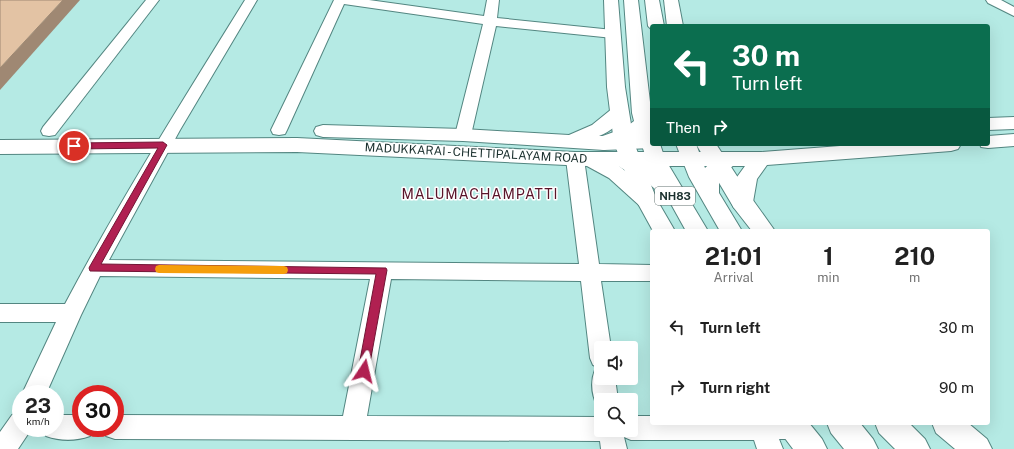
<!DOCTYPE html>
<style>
body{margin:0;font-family:"Public Sans",sans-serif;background:#f2f2f2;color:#222;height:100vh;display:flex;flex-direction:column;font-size:15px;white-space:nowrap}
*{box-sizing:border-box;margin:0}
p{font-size:13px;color:#767676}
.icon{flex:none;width:22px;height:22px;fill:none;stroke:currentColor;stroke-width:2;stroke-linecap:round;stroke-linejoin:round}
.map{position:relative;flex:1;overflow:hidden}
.side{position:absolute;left:650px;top:229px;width:340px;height:196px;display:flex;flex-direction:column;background:#fff;border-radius:4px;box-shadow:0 4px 16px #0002}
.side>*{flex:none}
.hud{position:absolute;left:650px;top:24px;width:340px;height:122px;border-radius:4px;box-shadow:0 4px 16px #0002;background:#0b6e4f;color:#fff;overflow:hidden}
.fabs{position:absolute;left:594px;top:341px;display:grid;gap:8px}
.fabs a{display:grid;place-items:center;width:44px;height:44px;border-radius:4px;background:#fff;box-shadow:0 4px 16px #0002;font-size:20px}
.speed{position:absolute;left:12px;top:385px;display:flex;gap:8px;font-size:20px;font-weight:700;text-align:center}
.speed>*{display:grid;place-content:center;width:52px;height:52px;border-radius:50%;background:#fff;box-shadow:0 4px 16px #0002;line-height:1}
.speed small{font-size:10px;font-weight:400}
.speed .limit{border:6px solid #d22;background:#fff;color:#111}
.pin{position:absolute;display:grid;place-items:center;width:34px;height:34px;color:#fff;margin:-17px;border:2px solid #fff;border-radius:50%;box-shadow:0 1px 4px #0007}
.me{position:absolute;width:44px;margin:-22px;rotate:10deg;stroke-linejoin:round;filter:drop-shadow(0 0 3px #0008)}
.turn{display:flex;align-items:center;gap:14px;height:84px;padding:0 16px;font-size:18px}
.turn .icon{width:52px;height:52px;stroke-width:2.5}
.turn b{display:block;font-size:28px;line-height:34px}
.then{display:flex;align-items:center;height:38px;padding:0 16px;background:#0003;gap:8px;font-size:15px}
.eta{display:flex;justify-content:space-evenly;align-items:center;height:68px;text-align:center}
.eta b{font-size:24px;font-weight:700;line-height:28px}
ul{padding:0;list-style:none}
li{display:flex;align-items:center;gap:12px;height:60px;padding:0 16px}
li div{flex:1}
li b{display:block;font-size:15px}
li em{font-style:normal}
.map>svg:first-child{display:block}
</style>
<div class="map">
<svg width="1014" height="449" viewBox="0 0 1014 449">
<rect width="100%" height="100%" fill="#b5eae4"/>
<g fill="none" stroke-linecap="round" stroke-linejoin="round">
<g stroke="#538681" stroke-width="2">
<g id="minor">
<polygon points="146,0 159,0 55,135 49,136 43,135 41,131 43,127"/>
<path d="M 245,0 L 257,0 L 180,130 L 109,260 L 579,264 L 566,159 L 569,155 L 575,153 L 581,155 L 584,159 L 599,264 L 652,265 L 652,281 L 601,281 L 611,348 L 601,348 L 601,378 L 615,378 L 618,400 L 601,400 L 601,410 L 598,408 C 592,396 590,382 595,370 L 600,368 L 593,365 L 590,358 L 581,281 L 391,279 L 367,416 L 601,417 L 601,430 L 631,430 L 631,416 L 652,416 L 652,423 L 805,423 L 806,427 L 803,436 L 794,439 L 779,439 L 783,449 L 757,449 L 754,440 L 631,440 L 624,437 L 627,449 L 601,449 L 600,441 L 115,439 L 106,436 L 103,428 L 115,428 L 115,415 L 343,416 L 370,279 L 100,276 L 81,315 L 46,394 L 22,394 L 56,322 L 0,322 L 0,304 L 65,304 C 120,200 183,100 245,0 Z"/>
<polygon points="334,0 369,0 484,16 487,0 499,0 497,18 613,30 618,31 620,34 618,37 613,38 496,26 471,135 469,139 463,140 457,139 455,135 483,24 344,4 287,130 285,134 279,135 273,134 271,130"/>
<polygon points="986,0 1001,0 1014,7 1014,16 988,3"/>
<polygon points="21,412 21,428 32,428 18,449 0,449 0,432 12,415"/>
<path d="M 55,415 L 81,415 L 81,428 L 93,428 L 90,436 C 76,441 60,441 46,436 L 43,428 L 55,428 Z"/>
</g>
</g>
<g stroke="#538681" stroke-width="2">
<g id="tertiary">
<polygon points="604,0 618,0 625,87 634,143 657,200 675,231 653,231 636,200 614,143 607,87"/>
<polygon points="664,0 678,0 683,26 667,26"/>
<polygon points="696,144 716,144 750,196 775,231 752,231 734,208"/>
<polygon points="777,423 809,423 822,439 827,449 793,449 781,433"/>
<polygon points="932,423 968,423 987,439 992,449 955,449 936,433"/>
</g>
</g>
<g stroke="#538681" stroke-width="2">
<g id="secondary">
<path d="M 619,106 L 625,108 L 628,112 C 622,122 610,132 599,136 L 652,136 L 652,144 L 660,144 L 659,147 L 652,148 L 604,150 L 463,141 L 323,137 L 316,135 L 314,131 L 316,127 L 323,125 L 463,129 L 569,135 L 592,125 L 613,108 Z"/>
<polygon points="1014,117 1014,129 988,130 988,118"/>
<polygon points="1014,134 1014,146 988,148 981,147 980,144 988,144 988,136"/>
<polygon points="297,138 575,152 761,152 866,144 961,144 958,149 951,151 767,165 757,179 753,202 750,208 742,210 734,208 731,202 737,177 745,166 619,166 654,194 658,200 654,206 647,208 640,206 609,178 587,166 297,152 0,154 0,140"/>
</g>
</g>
<g stroke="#538681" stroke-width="2">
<g id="trunk">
<path d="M 624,0 L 638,0 L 652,119 L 652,144 L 660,144 L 665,159 L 708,231 L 686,231 L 666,195 C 656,192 652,185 643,179 C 633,172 618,170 612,159 L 615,154 L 622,152 L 648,164 L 639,136 L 604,150 L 597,148 L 594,143 L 597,138 L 625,128 L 634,121 L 632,113 Z"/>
<polygon points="645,0 659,0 664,26 652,26 652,30 648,26"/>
<path d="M 676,144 L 696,144 L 705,168 C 715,159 722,150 735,154 L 738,159 L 735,164 L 719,178 L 719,193 L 742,231 L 720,231 L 689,177 Z"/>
<polygon points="827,423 860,423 873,439 878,449 844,449 831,433"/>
<polygon points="875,423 909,423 925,439 930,449 895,449 879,433"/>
</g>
</g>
<use href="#minor" fill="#fff" fill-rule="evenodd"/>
<use href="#tertiary" fill="#fff" fill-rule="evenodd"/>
<use href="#secondary" fill="#fff" fill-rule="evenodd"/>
<use href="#trunk" fill="#fff" fill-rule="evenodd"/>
</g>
<polygon fill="#9f8873" points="63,0 80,0 0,90 0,68"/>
<polygon fill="#e3c3a4" stroke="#9f8873" points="0,0 63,0 0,68"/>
<polygon fill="#b02051" stroke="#721535" points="163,142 167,145 101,264 386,268 387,270 368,374 364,376 360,374 358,371 376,274 90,271 89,268 90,266 158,148 74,149 70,146 74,143"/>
<polygon fill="#f59e0b" points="159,265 284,266 287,267 288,270 287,273 284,274 159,273 156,272 155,269 156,266"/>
<g text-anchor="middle" stroke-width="3" stroke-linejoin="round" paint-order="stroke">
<rect fill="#fff" stroke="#5f6e6d" stroke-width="1" x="655" y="187" width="40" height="18" rx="3"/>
<g font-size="11" font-weight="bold" fill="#1b302e">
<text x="675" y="200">NH83</text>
</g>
<g font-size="12" fill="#1b302e" stroke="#fff">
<text transform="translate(476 153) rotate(3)" y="4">MADUKKARAI - CHETTIPALAYAM ROAD</text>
</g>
<g font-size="14" letter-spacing="1" fill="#591429" stroke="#fff">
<text x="480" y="199">MALUMACHAMPATTI</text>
</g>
</g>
</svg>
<div class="fabs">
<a><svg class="icon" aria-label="sound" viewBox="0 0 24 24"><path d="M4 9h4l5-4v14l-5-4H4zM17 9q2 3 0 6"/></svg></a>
<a><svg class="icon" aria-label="search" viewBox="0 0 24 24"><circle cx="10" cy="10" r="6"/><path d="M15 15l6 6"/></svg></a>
</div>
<div class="speed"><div>23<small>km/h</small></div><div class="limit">30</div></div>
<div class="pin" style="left:74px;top:146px;background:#d93025"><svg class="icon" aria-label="arrive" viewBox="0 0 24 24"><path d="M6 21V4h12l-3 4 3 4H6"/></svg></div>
<svg class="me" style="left:364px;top:371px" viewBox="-20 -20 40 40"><path d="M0-17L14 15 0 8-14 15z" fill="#b02051" stroke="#fff" stroke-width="4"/></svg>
<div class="hud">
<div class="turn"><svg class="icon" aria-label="left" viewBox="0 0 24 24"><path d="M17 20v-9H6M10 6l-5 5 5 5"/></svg><div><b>30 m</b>Turn left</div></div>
<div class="then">Then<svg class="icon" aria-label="right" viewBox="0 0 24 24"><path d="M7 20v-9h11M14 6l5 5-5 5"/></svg></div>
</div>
<section class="side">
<div class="eta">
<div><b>21:01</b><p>Arrival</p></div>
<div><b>1</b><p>min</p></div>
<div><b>210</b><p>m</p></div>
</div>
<ul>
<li><svg class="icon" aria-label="left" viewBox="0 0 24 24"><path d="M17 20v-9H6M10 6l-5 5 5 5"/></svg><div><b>Turn left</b></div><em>30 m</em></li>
<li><svg class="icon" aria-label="right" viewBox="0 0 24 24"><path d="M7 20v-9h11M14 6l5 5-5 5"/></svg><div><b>Turn right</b></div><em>90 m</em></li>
</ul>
</section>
</div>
